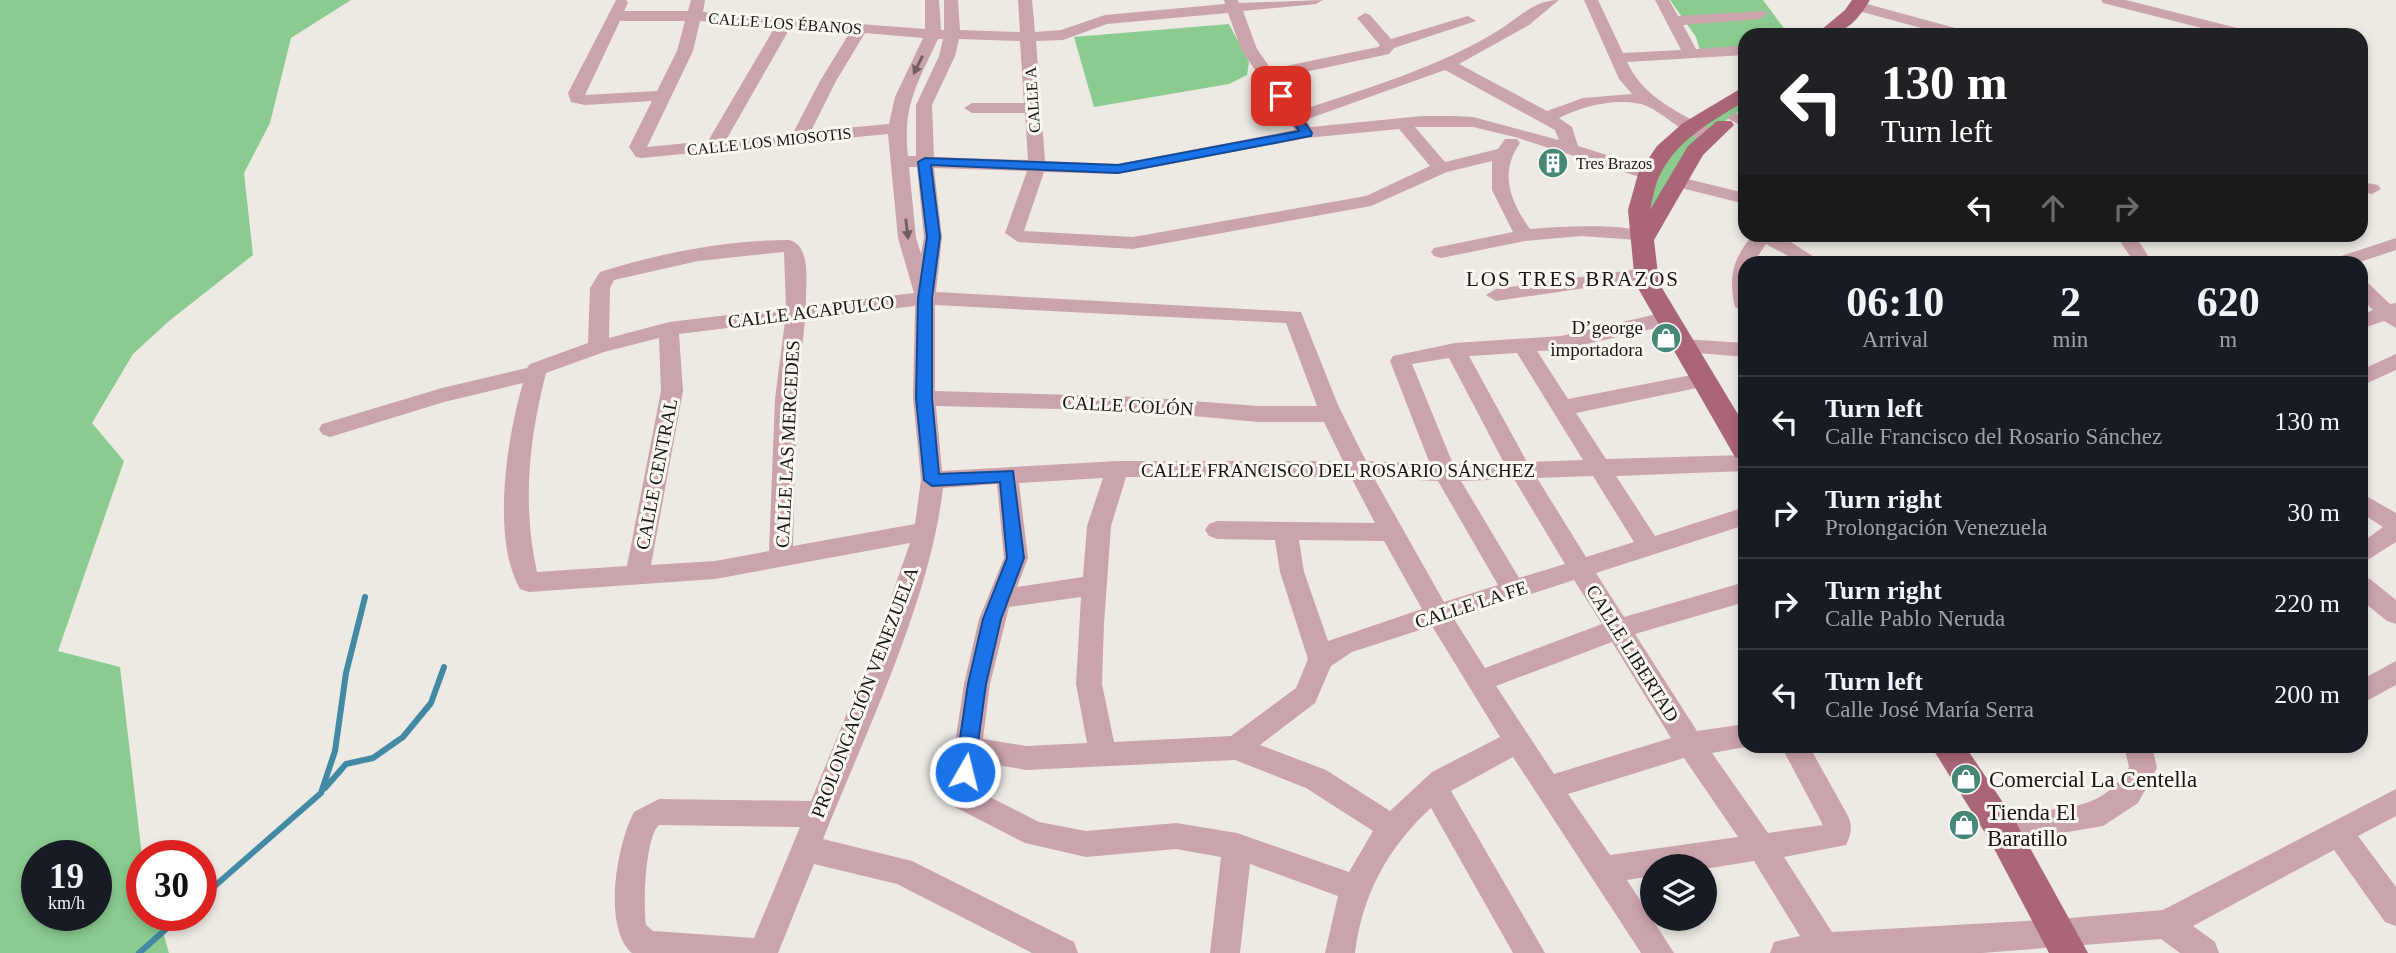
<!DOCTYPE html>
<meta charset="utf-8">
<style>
body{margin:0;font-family:"Times New Roman",serif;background:#20242c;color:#f1f3f6;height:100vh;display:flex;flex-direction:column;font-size:26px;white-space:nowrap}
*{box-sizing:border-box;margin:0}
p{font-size:23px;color:#9ea1a6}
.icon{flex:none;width:38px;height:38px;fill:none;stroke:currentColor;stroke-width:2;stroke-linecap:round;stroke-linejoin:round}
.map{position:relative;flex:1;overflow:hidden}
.side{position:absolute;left:1738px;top:256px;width:630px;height:497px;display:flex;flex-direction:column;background:#171b24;border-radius:21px;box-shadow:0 4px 10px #0003}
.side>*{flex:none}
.guide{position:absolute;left:1738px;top:28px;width:630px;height:214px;border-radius:21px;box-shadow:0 4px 10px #0003;background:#202124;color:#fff;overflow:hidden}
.buttons{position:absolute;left:1640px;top:854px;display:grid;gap:14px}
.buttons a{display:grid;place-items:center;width:77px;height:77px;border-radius:50%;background:#171b24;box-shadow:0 4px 10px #0003;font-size:35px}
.speed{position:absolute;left:21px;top:840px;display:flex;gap:14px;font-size:35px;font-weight:700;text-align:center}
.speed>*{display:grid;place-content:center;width:91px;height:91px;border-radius:50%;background:#171b24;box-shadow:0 4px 10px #0003;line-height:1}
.speed small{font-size:18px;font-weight:400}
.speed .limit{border:10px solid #d22;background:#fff;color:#111}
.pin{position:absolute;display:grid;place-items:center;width:60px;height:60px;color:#fff;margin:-30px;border-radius:14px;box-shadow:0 4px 10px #0006}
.me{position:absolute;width:77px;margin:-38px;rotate:8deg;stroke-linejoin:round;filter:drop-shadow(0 0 5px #0008)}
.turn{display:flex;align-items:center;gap:24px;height:147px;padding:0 28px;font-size:32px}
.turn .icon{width:91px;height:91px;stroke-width:2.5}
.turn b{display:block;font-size:49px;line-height:60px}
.lanes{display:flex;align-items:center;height:66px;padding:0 28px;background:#0003;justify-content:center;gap:35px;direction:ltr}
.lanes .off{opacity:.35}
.eta{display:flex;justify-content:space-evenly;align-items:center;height:119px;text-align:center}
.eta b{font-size:42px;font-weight:600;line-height:49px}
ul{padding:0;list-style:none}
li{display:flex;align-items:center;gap:21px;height:91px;padding:0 28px;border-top:2px solid #363941}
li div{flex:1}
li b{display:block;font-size:26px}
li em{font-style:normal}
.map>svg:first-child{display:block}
</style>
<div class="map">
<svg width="2396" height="953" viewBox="0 0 2396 953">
<rect width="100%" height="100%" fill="#edeae4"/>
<g fill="#8bcb8f" fill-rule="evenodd">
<path d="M 0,0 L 351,0 L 291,38 L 270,123 L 244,173 L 253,255 L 169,321 L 133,354 L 92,423 L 124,461 L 58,651 L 120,667 L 142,856 L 142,915 L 158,915 L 169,953 L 0,953 ZM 37,856 L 96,856 L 96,915 L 37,915 Z"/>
<polygon points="1670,0 1763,0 1789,35 1745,35 1745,47 1700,50 1696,37"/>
<polygon points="1229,24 1249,62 1247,75 1229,84 1094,107 1074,37"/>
<path d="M 1745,89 L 1745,107 L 1695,142 L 1654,212 L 1649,210 C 1663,143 1693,128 1745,89 Z"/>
</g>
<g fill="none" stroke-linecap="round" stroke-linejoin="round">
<g stroke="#428aa3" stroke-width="6">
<polyline points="325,788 346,764 373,758 403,737 431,703 444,667"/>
<polyline points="201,898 321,793 335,751 346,673 365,597"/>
<polyline points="139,953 182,915"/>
</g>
<g fill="#cba3ab" fill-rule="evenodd">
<path d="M 616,0 L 626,0 L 628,3 L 624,11 L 688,11 L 691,0 L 705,0 L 703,12 L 925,29 L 925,0 L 939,0 L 941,30 L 944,30 L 944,0 L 958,0 L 960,30 L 1020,32 L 1018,0 L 1032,0 L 1035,32 L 1061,30 L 1105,15 L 1225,4 L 1224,0 L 1238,0 L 1239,3 L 1323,0 L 1316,4 L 1243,11 L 1257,49 L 1271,69 L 1378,47 L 1380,45 L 1357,18 L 1365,13 L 1370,15 L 1391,39 L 1468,16 L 1476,21 L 1394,48 L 1389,54 L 1277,78 L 1299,111 C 1367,88 1438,68 1499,30 C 1520,17 1534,0 1559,0 L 1529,25 L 1459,64 L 1547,111 L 1583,98 L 1632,94 L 1619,79 L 1584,0 L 1598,0 L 1623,53 L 1681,50 L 1655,0 L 1669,0 L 1678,16 L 1764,11 L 1767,14 L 1759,19 L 1683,25 L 1696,49 L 1741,46 L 1745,47 L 1745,55 L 1627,62 C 1644,99 1681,113 1714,132 L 1717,136 L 1714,140 C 1692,145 1662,109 1641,104 C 1615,98 1582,106 1559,118 L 1572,127 L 1578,146 L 1655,170 L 1658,174 L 1655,178 L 1643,178 L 1515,137 L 1473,127 L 1415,127 L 1445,162 L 1498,149 L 1505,139 L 1517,139 L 1520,143 C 1499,173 1510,201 1530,229 C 1552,227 1640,221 1653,237 L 1651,241 L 1581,236 L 1525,241 L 1441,258 L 1434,256 L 1431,252 L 1434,248 L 1513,232 L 1492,190 L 1492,161 L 1447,172 L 1371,206 L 1133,249 L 1018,242 L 1005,233 L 1027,171 L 934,168 L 942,237 L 936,292 L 1301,312 L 1338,405 L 1366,461 L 1430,464 L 1390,361 L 1393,356 L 1455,343 L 1561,336 L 1666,312 L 1673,314 L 1676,319 L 1673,324 L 1561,350 L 1537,351 L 1568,399 L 1702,373 L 1709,375 L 1713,380 L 1709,385 L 1702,387 L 1576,413 L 1606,459 L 1745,455 L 1745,471 L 1616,476 L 1655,536 L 1745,507 L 1745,525 L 1596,573 L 1624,617 L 1745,582 L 1745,602 L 1635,634 L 1697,731 L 1745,724 L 1745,746 L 1751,746 L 1712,753 L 1768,833 L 1823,825 L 1781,746 L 1809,746 L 1848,816 C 1853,827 1851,834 1846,845 L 1784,857 L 1832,932 L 2058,919 L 2163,910 L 2396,789 L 2396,816 L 2358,836 L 2396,887 L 2396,926 L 2385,922 L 2334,850 L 2193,926 L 2215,942 L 2219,953 L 2180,953 L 2161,939 L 1982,953 L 1770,953 L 1774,942 L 1800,936 L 1754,861 L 1704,869 L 1652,866 L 1652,876 L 1627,880 L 1674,953 L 1641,953 L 1513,757 L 1451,791 L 1545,953 L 1513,953 L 1431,808 C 1388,847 1362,895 1355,953 L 1325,953 L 1338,896 L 1250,864 L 1240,953 L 1210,953 L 1221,857 L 1176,849 L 1086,857 L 1025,843 L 951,805 L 947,796 L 964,684 L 979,619 L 1004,558 L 997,484 L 943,488 C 930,601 866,732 823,839 L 912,861 L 1074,942 L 1078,953 L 1032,953 L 897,884 L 814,864 L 778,953 L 632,953 C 602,927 617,844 634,812 L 659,799 L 811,801 L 872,652 L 910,543 L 715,579 L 529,592 L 520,589 C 491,538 507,437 523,383 L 444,402 L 330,437 L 322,434 L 319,429 L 322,424 L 442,388 L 527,368 L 530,364 L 588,343 L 590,288 L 600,272 C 660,253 726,240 789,240 C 813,246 805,286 806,306 L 914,293 L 898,238 L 888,134 L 642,158 L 636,157 L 629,147 L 652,101 L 585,105 L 571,102 L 568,93 ZM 1228,13 L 1241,49 L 1295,130 L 1118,164 L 1045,161 L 1036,41 L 1063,40 L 1107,24 ZM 620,21 L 685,21 L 677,51 L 657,91 L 585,95 ZM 700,21 L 775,27 L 708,141 L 647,147 L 693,51 ZM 790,28 L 850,32 L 820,81 L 793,133 L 726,140 ZM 865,33 L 923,38 L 895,97 L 889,124 L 811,131 L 836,81 ZM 938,39 L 943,39 L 939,56 L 916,105 L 916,156 L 908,156 C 902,106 918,82 938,39 ZM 959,39 L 1020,41 L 1024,103 L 972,103 L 964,108 L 972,113 L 1025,113 L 1028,160 L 934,157 L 932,105 L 955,56 ZM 1445,70 L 1555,130 L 1559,140 L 1473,117 L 1454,116 L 1422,116 L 1311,127 L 1305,120 ZM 1399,129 L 1430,166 L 1366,196 L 1133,237 L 1024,231 L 1044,172 L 1118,174 L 1306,138 ZM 909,167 L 917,167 L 924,237 L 921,254 L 916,238 ZM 784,252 L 786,308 L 669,322 L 609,338 L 610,288 L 614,280 L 698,261 ZM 935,305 L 1286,323 L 1317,406 L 1258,406 L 1140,397 L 935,391 ZM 915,306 L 913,398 L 921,480 L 915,524 L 793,546 L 797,399 L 805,319 ZM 785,321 L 775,399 L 769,551 L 715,561 L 651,565 L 683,391 L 679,334 ZM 659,338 L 661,391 L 627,566 L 537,572 C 522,505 529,439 546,373 L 604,352 ZM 1517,353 L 1583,460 L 1527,462 L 1469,356 ZM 1449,358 L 1504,463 L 1453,464 L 1412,364 ZM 936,406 L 1140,411 L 1258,422 L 1324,422 L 1343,461 L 1117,461 L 942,471 ZM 1593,476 L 1634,542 L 1586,557 L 1537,478 ZM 1126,477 L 1351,477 L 1375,523 L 1217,521 L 1209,524 L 1205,530 L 1209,536 L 1217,539 L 1275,540 L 1280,572 L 1308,659 L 1296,688 L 1231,736 L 1114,742 L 1102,684 L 1104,624 L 1111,526 ZM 1103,478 L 1087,526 L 1083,577 L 1017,587 L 1028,558 L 1019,483 ZM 1374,478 L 1438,481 L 1498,585 L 1444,602 ZM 1514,479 L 1565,564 L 1519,578 L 1461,481 ZM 1299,540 L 1384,541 L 1422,609 L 1328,641 L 1304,572 ZM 1574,580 L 1602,624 L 1485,668 L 1454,619 ZM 1081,597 L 1076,684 L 1087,743 L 1026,746 L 983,739 L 990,684 L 1009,607 ZM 1432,626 L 1500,737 L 1432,772 L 1390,811 L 1326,770 L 1260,745 L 1315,703 L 1331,666 L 1352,652 ZM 1612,642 L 1671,738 L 1554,774 L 1496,686 ZM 1684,758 L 1738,837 L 1610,855 L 1568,794 ZM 1235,760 L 1306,788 L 1373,831 L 1349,872 L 1237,833 L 1176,823 L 1086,831 L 1039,822 L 976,790 L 980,762 L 1026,770 ZM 659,825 L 800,827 L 754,938 L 653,931 L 646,925 C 643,906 645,837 659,825 Z"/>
<polygon points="2101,0 2126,0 2253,32 2256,35 2229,35 2103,3"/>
<polygon points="1856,1 1970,32 1973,35 1947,35 1851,9 1848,6"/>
<polygon points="1853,29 1863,32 1866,35 1846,35"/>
<polygon points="1735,113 1745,116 1745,128 1727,118"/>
<polygon points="1675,176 1745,193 1745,204 1669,185 1666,181"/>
<polygon points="2361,182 2378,185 2381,189 2372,194 2361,192"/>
<path d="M 1754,234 L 1778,234 L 1822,262 L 1799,262 L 1766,244 L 1754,262 L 1745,262 L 1745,313 L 1735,307 C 1728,277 1733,257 1754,234 Z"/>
<polygon points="2115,234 2134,234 2152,262 2134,262"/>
<polygon points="2396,238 2396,250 2360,262 2332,262 2335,258"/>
<polygon points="1646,268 1656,274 1653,278 1496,301 1486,295 1496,289"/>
<polygon points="2361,281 2368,283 2390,304 2396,303 2396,328 2384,321 2361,329 2361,315 2373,310 2361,298"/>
<polygon points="1682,339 1745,343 1745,357 1675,351 1672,346"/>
<polygon points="2396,354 2396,370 2361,386 2361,370"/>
<polygon points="2361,493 2396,513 2396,542 2361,564 2361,543 2383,527 2361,513"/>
<polygon points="2361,576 2370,579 2396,600 2396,624 2387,621 2361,600"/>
<polygon points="2396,661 2396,685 2361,704 2361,680"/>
<path d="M 2124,746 L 2152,746 L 2157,768 L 2138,803 L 2103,826 L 2002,843 L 1992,839 L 1988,830 L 1992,821 C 2044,801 2096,823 2129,767 Z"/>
</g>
<g fill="#aa6577" fill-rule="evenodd">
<path d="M 1852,0 L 1870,0 C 1855,24 1845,35 1815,35 L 1845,10 Z"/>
<path d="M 1745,86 L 1745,101 C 1714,120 1678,139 1661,173 C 1655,183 1653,198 1650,210 L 1688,146 L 1717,121 L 1731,121 L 1734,125 L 1703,155 L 1654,240 L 1659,283 L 1745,426 L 1745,460 L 1735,457 L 1635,283 L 1628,210 L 1638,174 L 1657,146 L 1683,123 Z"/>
<polygon points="1931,746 1965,746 2014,819 2088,953 2049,953 1990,841"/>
</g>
</g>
<defs><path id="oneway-solid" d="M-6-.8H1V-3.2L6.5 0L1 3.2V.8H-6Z" transform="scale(1.75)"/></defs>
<g fill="#725d60">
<use href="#oneway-solid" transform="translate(918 65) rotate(116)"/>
<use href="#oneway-solid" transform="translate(907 229) rotate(83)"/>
</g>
<polygon fill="#1a73e8" stroke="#114b97" stroke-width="2" points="1281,93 1285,94 1312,133 1311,136 1118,173 931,165 940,237 932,298 932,398 939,474 1013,471 1024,558 1001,619 986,684 974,772 972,778 965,780 958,778 955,772 968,684 983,619 1007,558 1000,482 932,486 924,480 916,398 918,298 927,237 918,162 925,158 1118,165 1299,131 1276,96"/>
<defs>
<g id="building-disc" transform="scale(1.575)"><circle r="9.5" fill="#458778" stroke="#fbf8f1"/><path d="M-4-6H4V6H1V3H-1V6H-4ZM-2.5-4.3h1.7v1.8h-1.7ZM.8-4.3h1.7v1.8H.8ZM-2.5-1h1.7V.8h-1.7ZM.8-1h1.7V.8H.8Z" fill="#fff"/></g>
<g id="shop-disc" transform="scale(1.575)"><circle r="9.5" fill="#458778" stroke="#fbf8f1"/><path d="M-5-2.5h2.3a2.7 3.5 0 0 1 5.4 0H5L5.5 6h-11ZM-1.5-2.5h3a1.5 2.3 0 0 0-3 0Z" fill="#fff"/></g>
</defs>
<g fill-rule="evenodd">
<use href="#building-disc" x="1553" y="163"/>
<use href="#shop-disc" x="1666" y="338"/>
<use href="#shop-disc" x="1966" y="779"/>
<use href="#shop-disc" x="1964" y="825"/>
</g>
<g text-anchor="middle" stroke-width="6" stroke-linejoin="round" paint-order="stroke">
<g font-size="16" fill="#181715" stroke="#fbf8f1">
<text transform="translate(785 23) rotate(4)" y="6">CALLE LOS ÉBANOS</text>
<text transform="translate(1032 100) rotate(-94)" y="6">CALLE A</text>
<text transform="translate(769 141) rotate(-6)" y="6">CALLE LOS MIOSOTIS</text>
</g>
<g font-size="16" fill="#181715" stroke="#fbf8f1" text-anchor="start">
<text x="1576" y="169">Tres Brazos</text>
</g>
<g font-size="19" fill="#181715" stroke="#fbf8f1">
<text transform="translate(811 311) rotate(-7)" y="7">CALLE ACAPULCO</text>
<text transform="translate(1128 405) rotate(3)" y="7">CALLE COLÓN</text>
<text transform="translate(787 444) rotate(-87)" y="7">CALLE LAS MERCEDES</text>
<text x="1338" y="477">CALLE FRANCISCO DEL ROSARIO SÁNCHEZ</text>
<text transform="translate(656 474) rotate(-79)" y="7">CALLE CENTRAL</text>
<text transform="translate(1471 604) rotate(-18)" y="7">CALLE LA FE</text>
<text transform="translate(1633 653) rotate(58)" y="7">CALLE LIBERTAD</text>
<text transform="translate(864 692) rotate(-69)" y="7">PROLONGACIÓN VENEZUELA</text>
</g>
<g font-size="19" fill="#181715" stroke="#fbf8f1" text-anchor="end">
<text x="1643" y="334">D’george<tspan x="1643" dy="22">importadora</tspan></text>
</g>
<g font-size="21" letter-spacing="2" fill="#181715" stroke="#fbf8f1">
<text x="1573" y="286">LOS TRES BRAZOS</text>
</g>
<g font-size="23" fill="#181715" stroke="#fbf8f1" text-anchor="start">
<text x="1989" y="787">Comercial La Centella</text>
<text x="1987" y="820">Tienda El<tspan x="1987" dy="26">Baratillo</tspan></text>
</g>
</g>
</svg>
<div class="buttons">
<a><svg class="icon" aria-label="layers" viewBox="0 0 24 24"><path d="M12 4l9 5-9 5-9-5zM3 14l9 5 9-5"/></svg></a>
</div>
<div class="speed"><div>19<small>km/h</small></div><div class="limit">30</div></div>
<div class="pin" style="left:1281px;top:96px;background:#d93025"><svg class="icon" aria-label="arrive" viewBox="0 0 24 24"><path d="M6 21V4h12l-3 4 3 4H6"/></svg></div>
<svg class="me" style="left:965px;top:772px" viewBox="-20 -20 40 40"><circle r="17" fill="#1a73e8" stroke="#fff" stroke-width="3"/><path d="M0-11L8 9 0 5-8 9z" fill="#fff"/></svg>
<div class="guide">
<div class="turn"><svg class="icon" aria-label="left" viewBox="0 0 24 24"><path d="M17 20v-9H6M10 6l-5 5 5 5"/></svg><div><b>130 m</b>Turn left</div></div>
<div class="lanes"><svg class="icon" aria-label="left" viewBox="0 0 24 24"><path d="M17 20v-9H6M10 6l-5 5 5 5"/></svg><svg class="icon off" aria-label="ahead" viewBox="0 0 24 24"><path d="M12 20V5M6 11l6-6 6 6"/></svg><svg class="icon off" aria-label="right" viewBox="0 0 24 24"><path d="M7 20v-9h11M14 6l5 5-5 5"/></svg></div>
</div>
<section class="side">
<div class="eta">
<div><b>06:10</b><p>Arrival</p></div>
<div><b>2</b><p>min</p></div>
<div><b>620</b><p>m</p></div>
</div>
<ul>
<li><svg class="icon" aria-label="left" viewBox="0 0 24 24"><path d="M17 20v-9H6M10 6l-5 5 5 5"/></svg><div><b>Turn left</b><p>Calle Francisco del Rosario Sánchez</p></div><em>130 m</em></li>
<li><svg class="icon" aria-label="right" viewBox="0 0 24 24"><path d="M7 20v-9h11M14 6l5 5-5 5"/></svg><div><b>Turn right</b><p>Prolongación Venezuela</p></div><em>30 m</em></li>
<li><svg class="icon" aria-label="right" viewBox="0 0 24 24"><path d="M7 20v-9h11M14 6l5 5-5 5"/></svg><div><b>Turn right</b><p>Calle Pablo Neruda</p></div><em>220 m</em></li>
<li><svg class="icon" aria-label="left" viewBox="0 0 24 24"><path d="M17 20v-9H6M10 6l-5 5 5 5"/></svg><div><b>Turn left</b><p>Calle José María Serra</p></div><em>200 m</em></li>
</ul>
</section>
</div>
